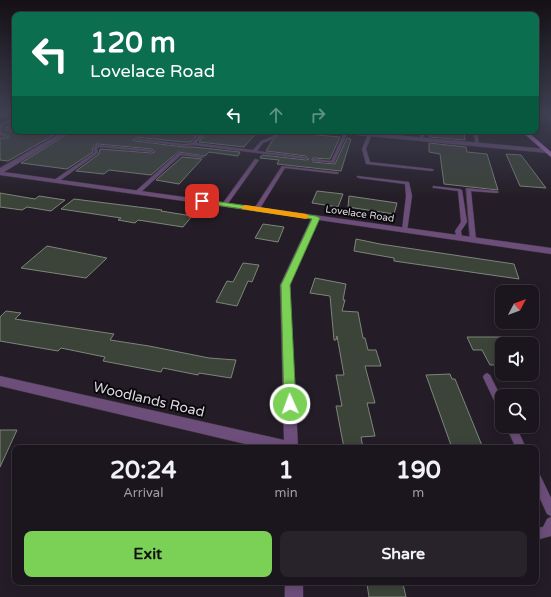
<!DOCTYPE html>
<style>
body{margin:0;font-family:"Varela Round",sans-serif;background:#28232a;color:#f1f3f6;height:100vh;display:flex;flex-direction:column;font-size:15px;white-space:nowrap}
*{box-sizing:border-box;margin:0}
p{font-size:13px;color:#a09fa4}
.icon{flex:none;width:22px;height:22px;fill:none;stroke:currentColor;stroke-width:2;stroke-linecap:round;stroke-linejoin:round}
.map{position:relative;flex:1;overflow:hidden}
.sheet{position:absolute;left:12px;top:445px;width:527px;height:140px;display:flex;flex-direction:column;background:#1b161d;border-radius:8px;box-shadow:0 2px 10px #0003,0 0 0 1px #39353b}
.sheet>*{flex:none}
.top-card{position:absolute;left:12px;top:12px;width:527px;height:122px;border-radius:8px;box-shadow:0 2px 10px #0003,0 0 0 1px #39353b;background:#0b6e4f;color:#fff;overflow:hidden}
.needle{width:26px;rotate:49deg}
.tools{position:absolute;left:495px;top:285px;display:grid;gap:8px}
.tools a{display:grid;place-items:center;width:44px;height:44px;border-radius:8px;background:#1b161d;box-shadow:0 2px 10px #0003,0 0 0 1px #39353b;font-size:20px}
.pin{position:absolute;display:grid;place-items:center;width:34px;height:34px;color:#fff;margin:-17px;border-radius:8px;box-shadow:0 2px 6px #0006}
.me{position:absolute;width:44px;margin:-22px;rotate:358deg;stroke-linejoin:round;filter:drop-shadow(0 0 3px #0008)}
.turn{display:flex;align-items:center;gap:14px;height:84px;padding:0 12px;font-size:18px}
.turn .icon{width:52px;height:52px;stroke-width:2.5}
.turn b{display:block;font-size:28px;line-height:34px}
.lanes{display:flex;align-items:center;height:38px;padding:0 12px;background:#0003;justify-content:center;gap:20px;direction:ltr}
.lanes .off{opacity:.35}
.eta{display:flex;justify-content:space-evenly;align-items:center;height:68px;text-align:center}
.eta b{font-size:24px;font-weight:700;line-height:28px}
.cta{display:flex;gap:8px;margin-top:auto;padding:8px 12px}
.cta a{flex:1;height:46px;border-radius:8px;background:#7bd156;color:#111;font-size:16px;font-weight:700;line-height:46px;text-align:center}
.cta a+a{background:#28232a;color:#f1f3f6}
.map>svg:first-child{display:block}
</style>
<div class="map">
<svg width="551" height="597" viewBox="0 0 551 597">
<rect width="100%" height="100%" fill="#241d27"/>
<g fill="#3c4439" stroke="#7c8679">
<polygon points="15,118 15,124 6,128 6,130 10,131 15,129 15,131 61,131 8,161 0,160 0,138 7,138 10,136 0,133 0,125"/>
<polygon points="72,131 130,131 159,135 163,132 176,133 176,131 193,131 196,137 191,142 184,142 136,137 133,140 136,141 184,147 193,147 240,152 238,156 209,152 205,156 178,152 151,175 109,170 104,174 76,171 99,154 100,149 152,153 155,152 152,149 97,144 92,148 93,152 67,169 21,163"/>
<polygon points="200,131 258,131 244,147 199,142 203,137"/>
<polygon points="429,131 464,131 465,140 429,137"/>
<polygon points="282,132 340,137 330,159 313,158 312,159 313,162 335,164 347,138 351,139 341,171 277,164 279,160 260,158 262,155 306,160 309,159 306,156 266,151 272,141"/>
<polygon points="429,143 466,147 467,152 487,154 498,190 444,184 440,154 429,152"/>
<polygon points="506,154 521,155 546,188 520,186"/>
<polygon points="182,157 202,159 179,184 156,180"/>
<polygon points="317,191 343,194 338,207 312,203"/>
<polygon points="0,193 35,199 39,196 65,200 51,211 27,207 22,210 0,207"/>
<polygon points="349,196 397,203 394,214 348,207"/>
<polygon points="74,199 162,210 161,211 192,216 183,227 138,220 135,223 118,220 121,218 61,209"/>
<polygon points="263,224 284,227 278,242 255,238"/>
<polygon points="356,239 380,244 514,264 519,279 394,261 394,258 354,251"/>
<polygon points="47,246 107,258 86,278 21,268"/>
<polygon points="243,263 259,265 252,282 248,281 237,306 216,302 227,281 233,282"/>
<polygon points="315,278 346,284 343,300 345,300 342,311 358,312 363,338 365,338 368,350 376,350 381,366 365,366 375,403 367,403 375,436 361,437 363,448 344,448 336,406 342,406 336,375 344,375 337,336 336,340 334,340 330,296 310,293"/>
<polygon points="6,311 21,313 15,319 114,334 110,340 149,346 209,358 236,360 231,378 199,373 198,375 163,368 161,372 103,361 105,357 61,348 58,351 0,341 0,317"/>
<polygon points="467,337 502,337 502,365 490,365 482,350 473,350"/>
<polygon points="450,374 452,379 455,379 483,448 452,448 426,375"/>
<polygon points="0,430 17,430 0,467"/>
<polygon points="367,584 403,584 406,597 369,597"/>
</g>
<g fill="none" stroke-linecap="round" stroke-linejoin="round">
<g stroke="#3e3741" stroke-width="1">
<g id="service">
<polygon points="15,125 15,127 9,130 7,129"/>
<polygon points="194,131 198,131 202,137 196,143 253,150 261,141 273,136 277,131 281,131 275,138 263,143 257,151 306,157 308,158 306,159 193,145 184,146 136,140 134,139 136,138 184,144 192,143 198,137"/>
<polygon points="345,131 348,132 334,163 313,161 313,159 315,159 331,161"/>
<polygon points="420,131 424,131 423,141 420,140"/>
<polygon points="473,131 477,131 479,146 476,145"/>
<polygon points="370,133 372,134 366,149 370,162 432,169 434,170 432,171 366,164 362,149 368,134"/>
<polygon points="0,134 9,136 7,137 0,136"/>
<polygon points="98,145 152,150 154,151 152,152 100,147 97,148 98,153 58,182 54,182 54,180 95,152 93,148"/>
<polygon points="178,153 202,156 204,157 202,158 181,155 140,193 136,193 136,191"/>
<polygon points="255,159 259,160 227,205 223,205 223,203"/>
<polygon points="282,166 337,172 339,173 337,174 285,168 259,210 255,210 254,209"/>
<polygon points="357,176 409,182 412,196 407,231 403,231 402,230 406,196 405,184 359,178 357,177"/>
<polygon points="433,186 460,189 462,190 467,222 461,231 462,238 461,239 457,239 455,231 461,222 458,191 435,188 433,188"/>
<polygon points="466,188 497,191 499,192 497,193 471,191 476,240 473,242 470,240"/>
<polygon points="487,373 490,375 502,399 502,412 499,411 483,377 484,375"/>
<polygon points="506,426 516,426 526,448 516,448"/>
<polygon points="536,474 540,475 551,498 551,516 547,514 536,490"/>
<polygon points="551,517 551,536 536,540 536,528 543,527 547,519"/>
</g>
</g>
<g stroke="#3e3741" stroke-width="1">
<g id="minor">
<polygon points="542,114 547,114 551,117 551,121"/>
<polygon points="64,131 71,131 4,172 551,248 551,254 319,220 290,285 298,448 262,448 0,386 0,376 284,440 280,285 311,219 0,175 0,168"/>
<polygon points="332,131 352,131 547,149 550,151 547,153 335,133"/>
<rect x="285" y="582" width="18" height="15"/>
</g>
</g>
<g stroke="#3e3741" stroke-width="1">
<polygon id="primary" points="521,131 527,131 551,152 551,157"/>
</g>
<use href="#service" fill="#6d4e7b" fill-rule="evenodd"/>
<use href="#minor" fill="#6d4e7b" fill-rule="evenodd"/>
<use href="#primary" fill="#ba78d8" fill-rule="evenodd"/>
</g>
<linearGradient id="sky" x2="0" y2="1"><stop stop-color="#141015"/><stop offset="0.58" stop-color="#3f4052"/><stop offset="1" stop-color="#3f4052" stop-opacity="0"/></linearGradient>
<rect width="551" height="198" fill="url(#sky)"/>
<polygon fill="#7bd156" stroke="#508838" points="200,199 316,216 320,218 290,285 296,404 294,407 290,409 286,407 284,404 281,285 312,219 202,203 200,202"/>
<polygon fill="#f59e0b" points="245,205 306,214 309,216 306,219 242,209 242,206"/>
<g text-anchor="middle" stroke-width="4" stroke-linejoin="round" paint-order="stroke">
<g font-size="10" fill="#ddd9e0" stroke="#0b080d">
<text transform="translate(360 213) rotate(8)" y="4">Lovelace Road</text>
</g>
<g font-size="14" fill="#ddd9e0" stroke="#0b080d">
<text transform="translate(149 399) rotate(13)" y="5">Woodlands Road</text>
</g>
</g>
</svg>
<div class="tools">
<a><svg class="needle" viewBox="-14 -14 28 28"><path d="M0-13l5 13h-10z" fill="#e53935"/><path d="M0 13l5-13h-10z" fill="#a09fa4"/></svg></a>
<a><svg class="icon" aria-label="sound" viewBox="0 0 24 24"><path d="M4 9h4l5-4v14l-5-4H4zM17 9q2 3 0 6"/></svg></a>
<a><svg class="icon" aria-label="search" viewBox="0 0 24 24"><circle cx="10" cy="10" r="6"/><path d="M15 15l6 6"/></svg></a>
</div>
<div class="pin" style="left:202px;top:201px;background:#d93025"><svg class="icon" aria-label="arrive" viewBox="0 0 24 24"><path d="M6 21V4h12l-3 4 3 4H6"/></svg></div>
<svg class="me" style="left:290px;top:404px" viewBox="-20 -20 40 40"><circle r="17" fill="#7bd156" stroke="#fff" stroke-width="3"/><path d="M0-11L8 9 0 5-8 9z" fill="#fff"/></svg>
<div class="top-card">
<div class="turn"><svg class="icon" aria-label="left" viewBox="0 0 24 24"><path d="M17 20v-9H6M10 6l-5 5 5 5"/></svg><div><b>120 m</b>Lovelace Road</div></div>
<div class="lanes"><svg class="icon" aria-label="left" viewBox="0 0 24 24"><path d="M17 20v-9H6M10 6l-5 5 5 5"/></svg><svg class="icon off" aria-label="ahead" viewBox="0 0 24 24"><path d="M12 20V5M6 11l6-6 6 6"/></svg><svg class="icon off" aria-label="right" viewBox="0 0 24 24"><path d="M7 20v-9h11M14 6l5 5-5 5"/></svg></div>
</div>
<section class="sheet">
<div class="eta">
<div><b>20:24</b><p>Arrival</p></div>
<div><b>1</b><p>min</p></div>
<div><b>190</b><p>m</p></div>
</div>
<div class="cta"><a>Exit</a><a>Share</a></div>
</section>
</div>
